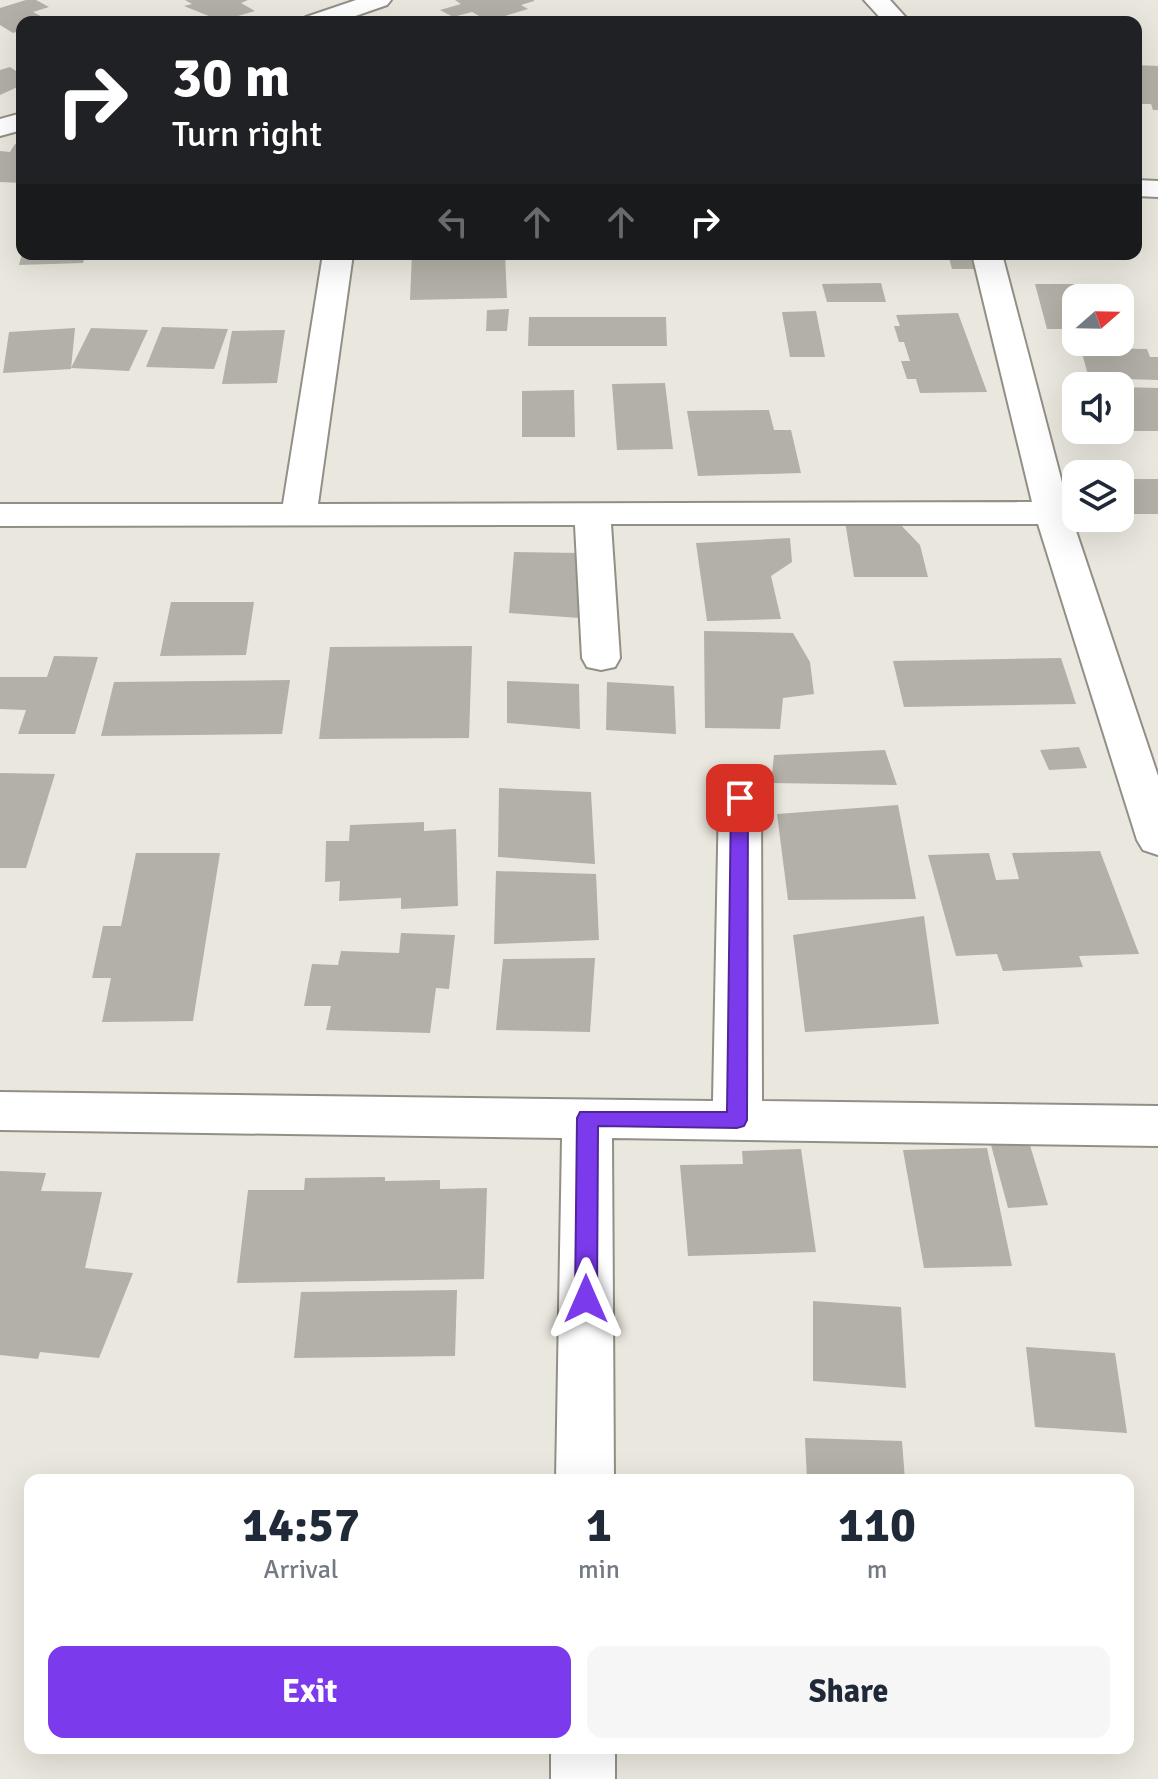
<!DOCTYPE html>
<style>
body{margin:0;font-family:Signika,sans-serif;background:#f6f6f7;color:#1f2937;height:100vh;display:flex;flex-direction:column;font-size:30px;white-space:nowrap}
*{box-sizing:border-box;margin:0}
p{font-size:26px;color:#747a83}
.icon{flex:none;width:44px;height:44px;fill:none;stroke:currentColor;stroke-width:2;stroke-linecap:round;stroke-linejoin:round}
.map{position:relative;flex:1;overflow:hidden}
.side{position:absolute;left:24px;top:1474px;width:1110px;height:280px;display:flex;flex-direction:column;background:#fff;border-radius:16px;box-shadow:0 8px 32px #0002}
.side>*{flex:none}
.guide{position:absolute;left:16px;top:16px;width:1126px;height:244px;border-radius:16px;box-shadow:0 8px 32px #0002;background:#202124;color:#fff;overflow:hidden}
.needle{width:52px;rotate:70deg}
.buttons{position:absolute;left:1062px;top:284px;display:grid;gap:16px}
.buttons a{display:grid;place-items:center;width:72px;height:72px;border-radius:16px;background:#fff;box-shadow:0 8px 32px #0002;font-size:40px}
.pin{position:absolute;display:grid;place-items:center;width:68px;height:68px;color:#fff;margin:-34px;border-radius:16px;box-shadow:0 4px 12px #0006}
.me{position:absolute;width:88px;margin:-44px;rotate:0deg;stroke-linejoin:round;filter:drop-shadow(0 0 6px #0008)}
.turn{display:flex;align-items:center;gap:28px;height:168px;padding:0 24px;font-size:36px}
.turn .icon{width:104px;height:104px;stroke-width:2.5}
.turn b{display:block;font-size:56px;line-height:68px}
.lanes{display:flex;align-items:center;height:76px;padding:0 24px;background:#0003;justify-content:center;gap:40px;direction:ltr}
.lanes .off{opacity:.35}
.eta{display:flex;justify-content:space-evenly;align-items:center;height:136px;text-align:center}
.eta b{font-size:48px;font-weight:700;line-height:56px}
.cta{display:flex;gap:16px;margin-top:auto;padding:16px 24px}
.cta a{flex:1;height:92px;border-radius:16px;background:#7c3aed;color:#fff;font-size:32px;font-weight:700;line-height:92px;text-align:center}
.cta a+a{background:#f6f6f7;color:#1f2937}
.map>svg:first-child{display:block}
</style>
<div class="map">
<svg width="1158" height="1779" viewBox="0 0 1158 1779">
<rect width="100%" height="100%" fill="#eae7de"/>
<g fill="#b3b0a7">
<polygon points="26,0 36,0 49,7 33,12 52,22 22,22 22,30 13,33 0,25 0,8"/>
<polygon points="185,0 248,0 241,3 255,11 221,21 184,6 192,4"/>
<polygon points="455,0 534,0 534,1 521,5 528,9 488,21 472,12 453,17 440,10 461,4"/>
<polygon points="1136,65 1158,66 1158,110 1153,110 1151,104 1136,104"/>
<polygon points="10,67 22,75 22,85 0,95 0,70"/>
<polygon points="15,144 22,144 22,183 0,182 0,151 10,152"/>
<polygon points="22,254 86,254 83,263 19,265"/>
<polygon points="412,254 505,254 507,298 410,300"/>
<polygon points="948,254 974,254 978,269 952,269"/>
<polygon points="881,283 886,302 827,302 822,284"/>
<polygon points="1035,284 1074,284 1078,298 1076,329 1047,329"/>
<polygon points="509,309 507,331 486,331 487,310"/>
<polygon points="816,311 825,357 790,357 782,312"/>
<polygon points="958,313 987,392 920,393 916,379 907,379 901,361 910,361 904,342 899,342 894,326 900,326 896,315"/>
<polygon points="529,317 666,317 667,346 528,346"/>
<polygon points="162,327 228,329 214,369 146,367"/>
<polygon points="75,328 71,369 3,373 9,332"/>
<polygon points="91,328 148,330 129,371 71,368"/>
<polygon points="285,330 277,383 222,384 232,331"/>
<polygon points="1096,348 1147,349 1150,357 1158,357 1158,380 1089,378 1081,350 1097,351"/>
<polygon points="665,383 673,449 617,450 612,384"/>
<polygon points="1120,387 1158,388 1158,431 1130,431 1120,402"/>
<polygon points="574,390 575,437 522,437 522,391"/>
<polygon points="769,410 774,430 791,430 801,473 698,476 687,411"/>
<rect x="1120" y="479" width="38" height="35"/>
<polygon points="845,521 898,522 920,545 928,577 854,577"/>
<polygon points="790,538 792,562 771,576 781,619 707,621 696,543"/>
<polygon points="514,552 580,553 580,618 509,613"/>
<polygon points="171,602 254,602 246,655 160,656"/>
<polygon points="704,631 793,633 810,662 814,694 783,698 780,729 705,728"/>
<polygon points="472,646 469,738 319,739 330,647"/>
<polygon points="54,656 98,657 75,734 18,734 26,710 0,709 0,677 47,677"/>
<polygon points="1061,658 1076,704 904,707 893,661"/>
<polygon points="290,680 282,734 101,736 114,682"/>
<polygon points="507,681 579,684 580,729 507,723"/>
<polygon points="607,682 674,686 676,734 606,730"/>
<polygon points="1079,747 1087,768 1049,770 1040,750"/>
<polygon points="885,750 897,785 771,783 774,755"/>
<polygon points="0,773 55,774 26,868 0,868"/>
<polygon points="499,788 591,792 595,864 498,857"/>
<polygon points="898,805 916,899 788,900 777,814"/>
<polygon points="424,822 424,831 456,829 458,906 401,909 401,898 339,901 340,881 325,882 326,841 349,841 350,825"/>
<polygon points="1100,851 1139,954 1079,956 1083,967 1003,971 997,954 956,956 928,855 989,853 996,880 1019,879 1012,853"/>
<polygon points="136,853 220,853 193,1021 102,1022 111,978 92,978 103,926 121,926"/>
<polygon points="496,871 596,874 599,940 494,944"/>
<polygon points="924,916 939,1024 805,1032 793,935"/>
<polygon points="401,933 455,935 449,989 436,988 430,1033 326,1030 331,1006 304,1006 312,964 338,965 341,951 399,953"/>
<polygon points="595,958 590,1032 496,1030 503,959"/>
<polygon points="1029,1142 1048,1205 1008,1208 991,1145"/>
<polygon points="987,1148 1012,1266 924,1268 903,1150"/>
<polygon points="801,1149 816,1252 688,1256 680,1165 743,1164 742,1151"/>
<polygon points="0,1171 46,1173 41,1191 102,1192 85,1268 133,1273 99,1358 40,1352 38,1359 0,1355"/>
<polygon points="385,1177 385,1181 440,1180 440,1189 487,1188 484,1279 237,1283 248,1190 304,1190 305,1178"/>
<polygon points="457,1290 455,1356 294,1358 301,1292"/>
<polygon points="813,1301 901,1307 906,1388 813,1381"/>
<polygon points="1026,1347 1115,1353 1127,1433 1035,1427"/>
<polygon points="805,1438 902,1441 905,1480 807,1480"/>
</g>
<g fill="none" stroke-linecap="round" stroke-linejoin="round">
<g stroke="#928f86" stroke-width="4">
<g id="street">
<polygon points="356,0 391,0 387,5 338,22 303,22 306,17"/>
<polygon points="864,0 890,0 910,22 884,22"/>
<polygon points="22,113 22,130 0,136 0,119"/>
<polygon points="1136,180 1158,181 1158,197 1136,196"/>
<polygon points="323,254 353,254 318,504 1032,502 972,254 1002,254 1070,513 1158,776 1158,855 1143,850 1137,840 1038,524 611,524 620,658 615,667 601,670 587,667 582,658 575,525 0,526 0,504 283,504"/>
<polygon points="740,784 755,788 761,798 762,1101 1158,1106 1158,1146 612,1138 614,1480 556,1480 562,1138 0,1130 0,1092 713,1101 719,798 725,788"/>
<rect x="551" y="1748" width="64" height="31"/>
</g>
</g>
<use href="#street" fill="#fff" fill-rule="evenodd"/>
</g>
<polygon fill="#7c3aed" stroke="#51269a" stroke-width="2" points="740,793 748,798 747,1120 744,1126 737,1128 598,1126 597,1299 594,1306 586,1308 578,1306 575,1299 577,1118 580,1112 727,1112 731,798"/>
</svg>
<div class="buttons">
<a><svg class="needle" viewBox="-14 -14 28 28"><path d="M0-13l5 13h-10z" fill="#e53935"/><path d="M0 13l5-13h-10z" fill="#747a83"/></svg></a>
<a><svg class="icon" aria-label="sound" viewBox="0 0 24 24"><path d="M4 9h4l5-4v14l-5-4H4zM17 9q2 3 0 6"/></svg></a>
<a><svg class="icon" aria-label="layers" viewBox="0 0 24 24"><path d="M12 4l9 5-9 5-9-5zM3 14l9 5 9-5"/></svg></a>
</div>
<div class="pin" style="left:740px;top:798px;background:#d93025"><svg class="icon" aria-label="arrive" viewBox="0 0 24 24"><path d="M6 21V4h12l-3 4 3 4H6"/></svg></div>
<svg class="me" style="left:586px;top:1299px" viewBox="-20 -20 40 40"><path d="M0-17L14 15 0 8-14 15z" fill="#7c3aed" stroke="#fff" stroke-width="4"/></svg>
<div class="guide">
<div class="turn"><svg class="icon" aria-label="right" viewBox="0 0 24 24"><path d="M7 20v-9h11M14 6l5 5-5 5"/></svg><div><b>30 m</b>Turn right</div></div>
<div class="lanes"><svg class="icon off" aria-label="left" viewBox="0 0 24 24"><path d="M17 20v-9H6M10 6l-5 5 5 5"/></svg><svg class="icon off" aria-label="ahead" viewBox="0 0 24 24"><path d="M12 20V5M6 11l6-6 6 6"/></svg><svg class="icon off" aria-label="ahead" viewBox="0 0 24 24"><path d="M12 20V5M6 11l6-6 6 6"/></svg><svg class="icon" aria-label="right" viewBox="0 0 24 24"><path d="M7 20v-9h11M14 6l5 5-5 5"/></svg></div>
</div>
<section class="side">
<div class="eta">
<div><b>14:57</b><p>Arrival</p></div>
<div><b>1</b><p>min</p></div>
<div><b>110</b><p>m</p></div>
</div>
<div class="cta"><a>Exit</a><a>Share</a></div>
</section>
</div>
